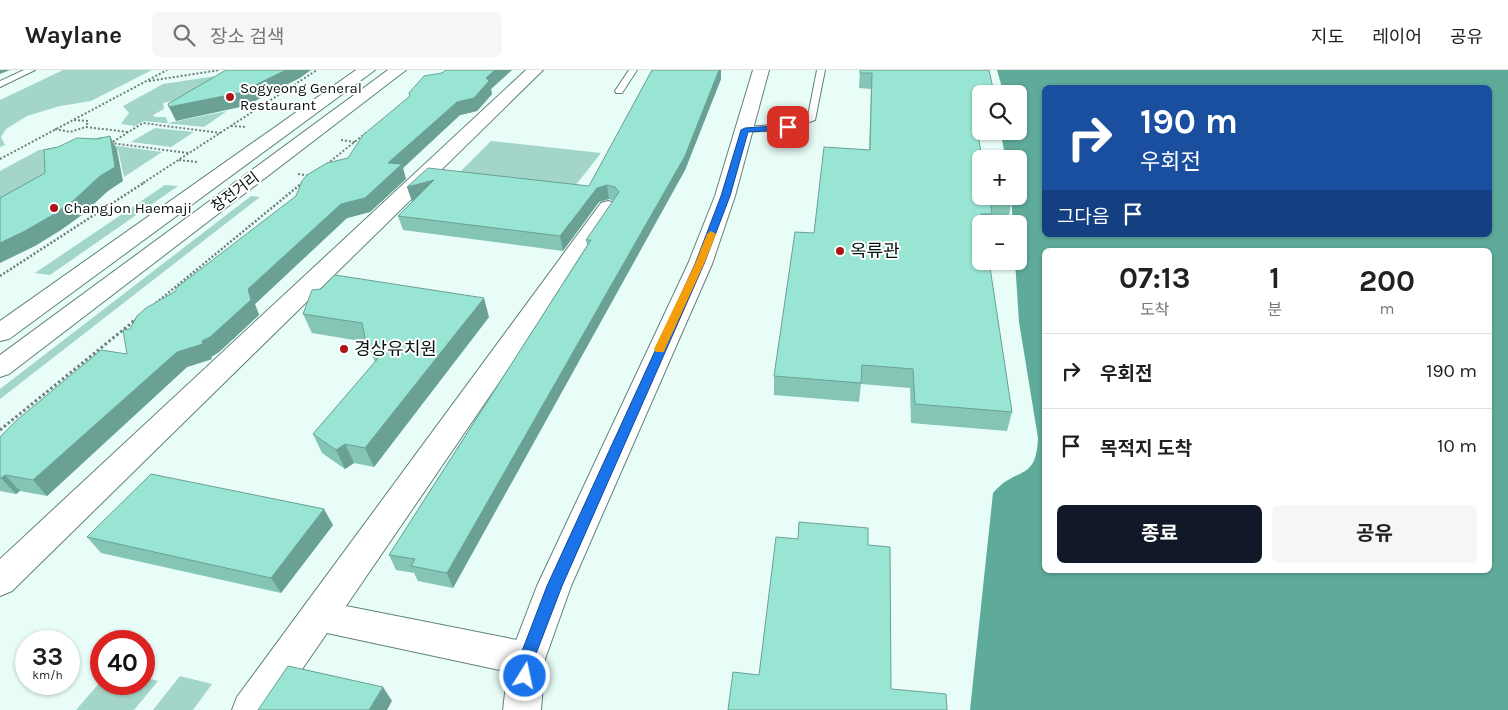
<!DOCTYPE html>
<html lang="ko">
<meta charset="utf-8">
<style>
body{margin:0;font-family:Karla,"Noto Sans KR",sans-serif;background:#f6f6f6;color:#202124;height:100vh;display:flex;flex-direction:column;font-size:19px;white-space:nowrap}
*{box-sizing:border-box;margin:0}
p{font-size:16px;color:#757577}
.icon{flex:none;width:28px;height:28px;fill:none;stroke:currentColor;stroke-width:2;stroke-linecap:round;stroke-linejoin:round}
.map{position:relative;flex:1;overflow:hidden}
.side{position:absolute;left:1042px;top:178px;width:450px;height:325px;display:flex;flex-direction:column;background:#fff;border-radius:8px;box-shadow:0 1px 4px #0004}
.side>*{flex:none}
.top-card{position:absolute;left:1042px;top:15px;width:450px;height:152px;border-radius:8px;box-shadow:0 1px 4px #0004;background:#1a4fa0;color:#fff;overflow:hidden}
.buttons{position:absolute;left:972px;top:15px;display:grid;gap:10px}
.buttons a{display:grid;place-items:center;width:55px;height:55px;border-radius:8px;background:#fff;box-shadow:0 1px 4px #0004;font-size:25px}
.speed{position:absolute;left:15px;top:560px;display:flex;gap:10px;font-size:25px;font-weight:700;text-align:center}
.speed>*{display:grid;place-content:center;width:65px;height:65px;border-radius:50%;background:#fff;box-shadow:0 1px 4px #0004;line-height:1}
.speed small{font-size:12px;font-weight:400}
.speed .limit{border:8px solid #d22;background:#fff;color:#111}
.pin{position:absolute;display:grid;place-items:center;width:42px;height:42px;color:#fff;margin:-21px;border-radius:10px;box-shadow:0 2px 8px #0006}
.me{position:absolute;width:55px;margin:-28px;rotate:10deg;stroke-linejoin:round;filter:drop-shadow(0 0 4px #0008)}
.turn{display:flex;align-items:center;gap:18px;height:105px;padding:0 15px;font-size:22px}
.turn .icon{width:65px;height:65px;stroke-width:2.5}
.turn b{display:block;font-size:35px;line-height:42px}
.then{display:flex;align-items:center;height:48px;padding:0 15px;background:#0003;gap:10px;font-size:19px}
.eta{display:flex;justify-content:space-evenly;align-items:center;height:85px;text-align:center}
.eta b{font-size:30px;font-weight:700;line-height:35px}
.cta{display:flex;gap:10px;margin-top:auto;padding:10px 15px}
.cta a{flex:1;height:58px;border-radius:8px;background:#111827;color:#fff;font-size:20px;font-weight:700;line-height:58px;text-align:center}
.cta a+a{background:#f6f6f6;color:#202124}
ul{padding:0;list-style:none}
li{display:flex;align-items:center;gap:15px;height:75px;padding:0 15px;border-top:1px solid #e0e0e0}
li div{flex:1}
li b{display:block;font-size:19px}
li em{font-style:normal}
header{display:flex;align-items:center;gap:30px;box-sizing:border-box;height:70px;padding:0 25px;background:#fff;border-bottom:1px solid #e0e0e0}
header strong{font-size:24px}
nav{display:flex;gap:28px;margin-inline-start:auto;font-size:18px}
.search{width:350px;height:45px;background:#f6f6f6;display:flex;align-items:center;gap:12px;box-sizing:border-box;padding:0 18px;border-radius:8px;color:#757577;font-size:19px}
.map>svg:first-child{display:block}
</style>
<header>
<strong>Waylane</strong>
<div class="search"><svg class="icon" aria-label="search" viewBox="0 0 24 24"><circle cx="10" cy="10" r="6"/><path d="M15 15l6 6"/></svg>장소 검색</div>
<nav><a>지도</a><a>레이어</a><a>공유</a></nav>
</header>
<div class="map">
<svg width="1508" height="640" viewBox="0 0 1508 640">
<rect width="100%" height="100%" fill="#e8fdf8"/>
<g fill="#a3d5c8">
<polygon points="63,0 152,0 91,31 60,36 27,46 6,59 1,67 5,75 0,77 0,30"/>
<polygon points="216,6 237,8 214,22 163,33 164,39 153,45 155,47 166,47 168,53 227,41 204,57 144,51 135,56 121,54 129,43 123,36 163,14"/>
<polygon points="155,58 194,62 171,77 131,72"/>
<polygon points="99,67 112,68 103,74 162,82 124,107 118,80 100,83 52,117 0,134 0,101 39,80 85,72"/>
<polygon points="491,71 601,83 575,116 460,102"/>
<polygon points="165,115 178,116 50,205 35,203"/>
<polygon points="251,126 260,127 0,329 0,319"/>
<polygon points="180,606 212,614 193,640 153,640"/>
<polygon points="144,607 158,611 134,640 76,640 101,611 101,614 144,614"/>
</g>
<path fill="#5fab9a" fill-rule="evenodd" d="M 997,0 L 1508,0 L 1508,640 L 970,640 L 993,423 C 1017,395 1036,413 1038,368 L 1019,252 L 1015,191 L 1019,191 L 1019,154 L 1013,154 L 1011,126 L 1019,126 L 1019,89 L 1006,89 L 1000,61 L 1019,61 L 1019,24 L 992,24 L 991,22 L 1003,21 ZM 1045,18 L 1490,18 L 1490,165 L 1045,165 ZM 1045,180 L 1490,180 L 1490,500 L 1045,500 Z"/>
<g fill="none" stroke-linecap="round" stroke-linejoin="round">
<g stroke="#618179" stroke-width="2">
<g id="service">
<polygon points="24,0 35,0 0,17 0,11"/>
<polygon points="629,0 637,0 622,23 616,23 615,21"/>
<polygon points="817,0 825,0 815,50 788,60 742,62 740,60 745,57 787,54 808,46"/>
</g>
</g>
<g stroke="#618179" stroke-width="2">
<g id="minor">
<polygon points="526,0 543,0 12,521 0,526 0,489"/>
<polygon points="608,131 615,133 619,137 346,536 527,572 540,577 545,589 540,601 527,606 327,563 274,640 232,640 237,627 601,133"/>
</g>
</g>
<g stroke="#618179" stroke-width="2">
<polygon id="tertiary" points="753,0 769,0 735,126 712,194 571,516 545,589 541,640 503,640 509,589 537,516 688,194 715,126"/>
</g>
<g stroke="#618179" stroke-width="2">
<g id="primary">
<polygon points="356,0 375,0 9,269 0,271 0,251"/>
<polygon points="388,0 406,0 9,304 0,307 0,285"/>
</g>
</g>
<g stroke="#6f7f7c" stroke-width="2" stroke-dasharray="2 2" stroke-linecap="butt">
<polyline points="149,11 220,0"/>
<polyline points="74,50 88,51 86,57"/>
<polyline points="231,56 247,57"/>
<polyline points="55,59 70,62 86,57 128,62"/>
<polyline points="341,70 355,72"/>
<polyline points="188,83 111,73 143,53 220,63"/>
<polyline points="0,89 167,0"/>
<polyline points="179,90 197,92"/>
<polyline points="327,94 367,62"/>
<polyline points="298,104 311,106"/>
<polyline points="143,113 317,0"/>
</g>
<g stroke="#6f7f7c" stroke-width="2.5" stroke-dasharray="2 2" stroke-linecap="butt">
<polyline points="0,206 145,112"/>
<polyline points="156,233 302,113"/>
<polyline points="132,252 136,249"/>
</g>
<polyline stroke="#6f7f7c" stroke-width="3" stroke-dasharray="2.5 2.5" stroke-linecap="butt" points="0,360 134,251"/>
<use href="#service" fill="#fff" fill-rule="evenodd"/>
<use href="#minor" fill="#fff" fill-rule="evenodd"/>
<use href="#tertiary" fill="#fff" fill-rule="evenodd"/>
<use href="#primary" fill="#fff" fill-rule="evenodd"/>
</g>
<g fill="#84c5b5">
<polygon points="446,0 512,0 491,19 492,24 477,41 460,45 403,98 406,109 370,142 347,148 255,234 259,245 219,282 211,287 212,289 187,297 47,426 20,421 16,424 0,421 0,367 127,284 130,259 176,221 348,88 410,26 409,23"/>
<polygon points="652,0 721,0 721,9 685,100 453,518 418,511 414,503 396,500 389,485 587,175 586,170 613,131 609,129 599,132 563,181 403,160 398,146 413,131 412,131 407,117 589,116"/>
<polygon points="860,0 989,0 993,24 981,24 981,38 978,38 977,44 974,44 981,126 1012,132 1008,149 991,148 990,154 981,154 1012,342 1007,361 911,353 910,318 861,314 859,332 774,325 774,306 814,163 869,80 871,19 859,18"/>
<polygon points="303,244 489,247 374,397 354,393 345,399 322,383 313,364 375,292 366,272 312,263"/>
<polygon points="333,455 281,523 101,483 87,467"/>
</g>
<g fill="#6ba094">
<polygon points="0,0 10,0 0,4"/>
<polygon points="286,0 311,0 300,8 245,36 176,51 169,37"/>
<polygon points="495,0 512,0 491,19 492,24 477,41 460,45 403,98 406,109 370,142 347,148 255,234 259,245 219,282 211,287 212,289 187,297 47,426 33,410 177,282 202,271 248,219 341,134 457,32"/>
<polygon points="719,0 721,0 721,9 685,100 453,518 447,503"/>
<polygon points="110,66 117,80 123,111 108,121 82,145 61,160 35,176 0,193 0,173 100,106"/>
<polygon points="434,110 438,125 412,131 407,117"/>
<polygon points="607,115 609,129 599,132 563,181 560,166 597,118"/>
<polygon points="484,228 489,247 374,397 365,378"/>
<polygon points="345,374 354,393 345,399 336,380"/>
<polygon points="5,405 20,421 16,424 1,408"/>
<polygon points="324,439 333,455 281,523 271,508"/>
<polygon points="383,617 392,631 387,640 369,640"/>
</g>
<g fill="#99e5d3" stroke="#6ba094">
<polygon points="226,0 286,0 239,23 169,37 168,34"/>
<polygon points="446,0 495,0 486,8 489,11 474,28 457,32 388,93 402,94 365,128 341,134 248,219 251,230 210,267 202,271 203,274 177,282 33,410 5,405 1,408 0,408 0,367 17,350 101,280 127,284 123,260 130,259 137,246 146,238 176,221 176,218 296,126 302,111 307,105 327,93 348,88 363,65 410,26 409,23 424,6 442,3"/>
<polygon points="652,0 719,0 685,86 447,503 411,496 415,489 389,485 591,170 586,170 619,122 615,117 607,115 597,118 560,166 398,146 434,110 407,117 428,98 589,116"/>
<polygon points="860,0 989,0 994,23 979,22 980,28 972,27 982,89 981,89 981,126 1011,126 1012,132 990,130 992,144 981,144 983,154 981,154 981,191 989,191 1012,342 915,334 913,299 862,295 861,313 774,306 795,162 814,163 824,77 870,80 872,3 860,3"/>
<polygon points="110,66 115,97 100,106 73,131 51,146 25,161 0,173 0,128 45,103 44,80 58,77 77,68 97,69"/>
<polygon points="335,205 484,228 365,378 345,374 336,380 313,364 380,286 366,272 362,253 303,244 312,220 321,219"/>
<polygon points="151,404 324,439 271,508 87,467"/>
<polygon points="799,452 868,458 868,475 890,477 891,619 946,624 947,640 728,640 733,602 759,605 776,467 798,469"/>
<polygon points="288,596 383,617 369,640 258,640"/>
</g>
<polygon fill="#1a73e8" stroke="#114b97" points="788,55 791,56 791,59 748,62 730,126 704,194 562,516 534,589 530,611 525,613 520,611 517,606 519,589 547,516 695,194 721,126 741,60 745,58"/>
<polygon fill="#f59e0b" points="711,161 716,164 704,194 665,279 664,282 656,282 654,279 695,194 707,164"/>
<g fill="#a91615" stroke="#fff" stroke-width="2">
<circle cx="230" cy="27" r="5"/>
<circle cx="54" cy="138" r="5"/>
<circle cx="840" cy="181" r="5"/>
<circle cx="344" cy="279" r="5"/>
</g>
<g text-anchor="middle" stroke-width="4" stroke-linejoin="round" paint-order="stroke">
<g font-size="15" fill="#05120f" stroke="#fff" text-anchor="start">
<text x="240" y="23">Sogyeong General<tspan x="240" dy="17">Restaurant</tspan></text>
<text x="64" y="143">Changjon Haemaji</text>
</g>
<g font-size="15" fill="#05120f" stroke="#fff">
<text transform="translate(235 122) rotate(-37)" y="5">창전거리</text>
</g>
<g font-size="18" fill="#05120f" stroke="#fff" text-anchor="start">
<text x="850" y="187">옥류관</text>
<text x="354" y="285">경상유치원</text>
</g>
</g>
</svg>
<div class="buttons">
<a><svg class="icon" aria-label="search" viewBox="0 0 24 24"><circle cx="10" cy="10" r="6"/><path d="M15 15l6 6"/></svg></a>
<a>+</a>
<a>−</a>
</div>
<div class="speed"><div>33<small>km/h</small></div><div class="limit">40</div></div>
<div class="pin" style="left:788px;top:57px;background:#d93025"><svg class="icon" aria-label="arrive" viewBox="0 0 24 24"><path d="M6 21V4h12l-3 4 3 4H6"/></svg></div>
<svg class="me" style="left:525px;top:606px" viewBox="-20 -20 40 40"><circle r="17" fill="#1a73e8" stroke="#fff" stroke-width="3"/><path d="M0-11L8 9 0 5-8 9z" fill="#fff"/></svg>
<div class="top-card">
<div class="turn"><svg class="icon" aria-label="right" viewBox="0 0 24 24"><path d="M7 20v-9h11M14 6l5 5-5 5"/></svg><div><b>190 m</b>우회전</div></div>
<div class="then">그다음<svg class="icon" aria-label="arrive" viewBox="0 0 24 24"><path d="M6 21V4h12l-3 4 3 4H6"/></svg></div>
</div>
<section class="side">
<div class="eta">
<div><b>07:13</b><p>도착</p></div>
<div><b>1</b><p>분</p></div>
<div><b>200</b><p>m</p></div>
</div>
<ul>
<li><svg class="icon" aria-label="right" viewBox="0 0 24 24"><path d="M7 20v-9h11M14 6l5 5-5 5"/></svg><div><b>우회전</b></div><em>190 m</em></li>
<li><svg class="icon" aria-label="arrive" viewBox="0 0 24 24"><path d="M6 21V4h12l-3 4 3 4H6"/></svg><div><b>목적지 도착</b></div><em>10 m</em></li>
</ul>
<div class="cta"><a>종료</a><a>공유</a></div>
</section>
</div>
